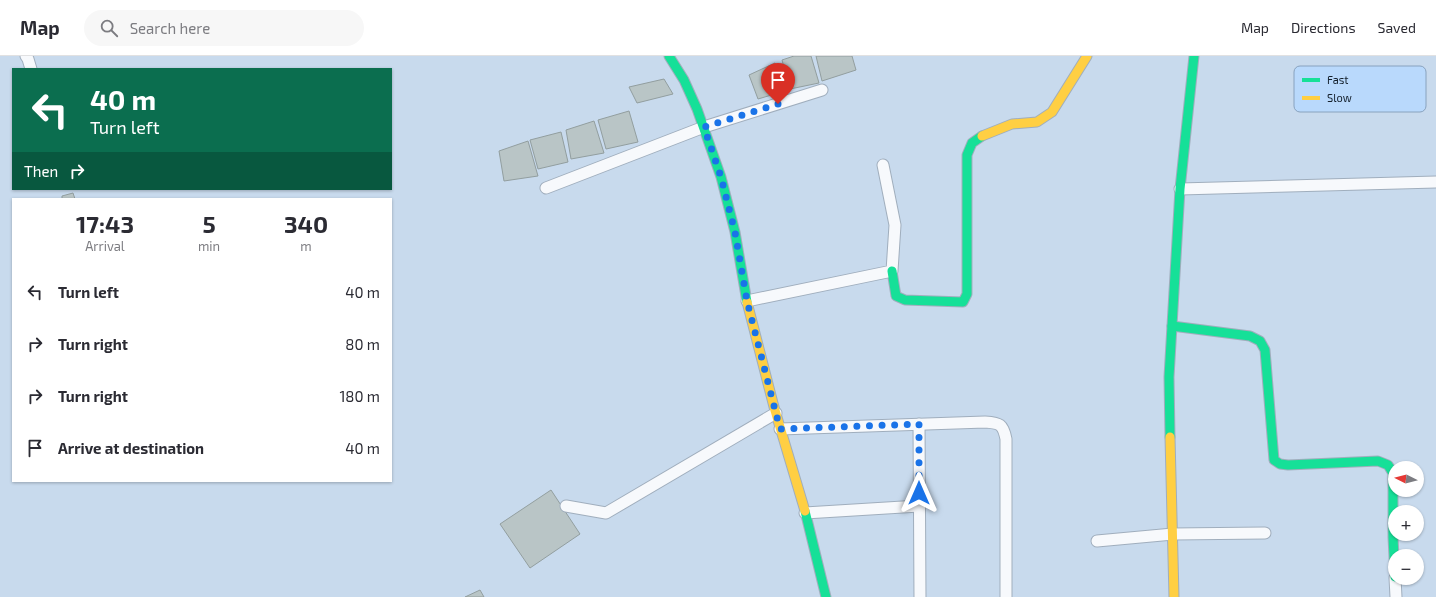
<!DOCTYPE html>
<meta charset="utf-8">
<style>
body{margin:0;font-family:"Exo 2",sans-serif;background:#f7f7f7;color:#2b2b33;height:100vh;display:flex;flex-direction:column;font-size:15px;white-space:nowrap}
*{box-sizing:border-box;margin:0}
p{font-size:13px;color:#7c7c81}
.icon{flex:none;width:22px;height:22px;fill:none;stroke:currentColor;stroke-width:2;stroke-linecap:round;stroke-linejoin:round}
.map{position:relative;flex:1;overflow:hidden}
.details{position:absolute;left:12px;top:142px;width:380px;height:284px;display:flex;flex-direction:column;background:#fff;border-radius:0px;box-shadow:0 1px 3px #0004}
.details>*{flex:none}
.top-card{position:absolute;left:12px;top:12px;width:380px;height:122px;border-radius:0px;box-shadow:0 1px 3px #0004;background:#0b6e4f;color:#fff;overflow:hidden}
.needle{width:26px;rotate:276deg}
.buttons{position:absolute;left:1388px;top:405px;display:grid;gap:8px}
.buttons a{display:grid;place-items:center;width:36px;height:36px;border-radius:50%;background:#fff;box-shadow:0 1px 3px #0004;font-size:20px}
.pin{position:absolute;display:grid;place-items:center;width:34px;height:34px;color:#fff;margin:-41px -17px;border-radius:50% 50% 50% 0;rotate:-45deg;box-shadow:0 0 4px #0007}
.pin .icon{rotate:45deg}
.me{position:absolute;width:44px;margin:-22px;rotate:0deg;stroke-linejoin:round;filter:drop-shadow(0 0 3px #0008)}
.turn{display:flex;align-items:center;gap:14px;height:84px;padding:0 12px;font-size:18px}
.turn .icon{width:52px;height:52px;stroke-width:2.5}
.turn b{display:block;font-size:28px;line-height:34px}
.then{display:flex;align-items:center;height:38px;padding:0 12px;background:#0003;gap:8px;font-size:15px}
.eta{display:flex;justify-content:space-evenly;align-items:center;height:68px;text-align:center}
.eta b{font-size:24px;font-weight:700;line-height:28px}
ul{padding:0;list-style:none}
li{display:flex;align-items:center;gap:12px;height:52px;padding:0 12px}
li div{flex:1}
li b{display:block;font-size:15px}
li em{font-style:normal}
header{display:flex;align-items:center;gap:24px;box-sizing:border-box;height:56px;padding:0 20px;background:#fff;border-bottom:1px solid #e1e1e2}
header strong{font-size:19px}
nav{display:flex;gap:22px;margin-inline-start:auto;font-size:14px}
.search{width:280px;height:36px;background:#f7f7f7;display:flex;align-items:center;gap:10px;box-sizing:border-box;padding:0 14px;border-radius:22px;color:#7c7c81;font-size:15px}
.map>svg:first-child{display:block}
</style>
<header>
<strong>Map</strong>
<div class="search"><svg class="icon" aria-label="search" viewBox="0 0 24 24"><circle cx="10" cy="10" r="6"/><path d="M15 15l6 6"/></svg>Search here</div>
<nav><a>Map</a><a>Directions</a><a>Saved</a></nav>
</header>
<div class="map">
<svg width="1436" height="541" viewBox="0 0 1436 541">
<rect width="100%" height="100%" fill="#c8daed"/>
<g fill="#b9c5c6" stroke="#929e9f">
<polygon points="794,0 811,0 819,27 790,33 782,4"/>
<polygon points="816,0 852,0 856,14 822,25"/>
<polygon points="775,7 785,35 758,43 749,19"/>
<polygon points="664,23 673,38 637,47 629,31"/>
<polygon points="629,55 638,86 606,93 598,64"/>
<polygon points="594,65 604,97 571,103 566,74"/>
<polygon points="561,76 568,106 538,113 530,84"/>
<polygon points="528,85 538,120 504,125 499,95"/>
<polygon points="73,137 75,143 62,143 62,140"/>
<polygon points="551,434 580,478 530,512 500,468"/>
<polygon points="480,534 484,541 465,541"/>
</g>
<g fill="none" stroke-linecap="round" stroke-linejoin="round">
<g stroke="#a0aebd" stroke-width="13">
<g id="street">
<polyline points="26,0 28,3 31,13"/>
<polyline points="546,132 704,71 822,34"/>
<polyline points="1180,133 1436,126"/>
<polyline points="747,245 892,215 895,169 883,109"/>
<polyline points="919,368 920,541"/>
<path d="M 780,373 L 985,366 C 1000,367 1003,368 1006,383 L 1006,541"/>
<polyline points="566,450 606,457 776,357"/>
<polyline points="805,457 919,450"/>
<polyline points="1097,485 1173,478 1265,477"/>
<polyline points="1395,522 1396,541"/>
</g>
</g>
<g stroke="#a0aebd" stroke-width="11">
<g id="fast">
<polyline points="669,0 684,24 697,53 721,121 735,176 747,246"/>
<polyline points="892,215 896,240 905,244 963,246 967,238 967,99 972,87 982,80"/>
<polyline points="1172,270 1250,280 1260,285 1265,294 1274,404 1280,408 1288,409 1378,405 1388,409 1393,417 1393,481 1395,521"/>
<polyline points="1170,381 1169,321 1180,133 1194,0"/>
<polyline points="805,455 826,541"/>
</g>
</g>
<g stroke="#a0aebd" stroke-width="11">
<g id="slow">
<polyline points="982,80 1012,68 1037,66 1052,56 1087,0"/>
<polyline points="747,246 774,351 805,455"/>
<polyline points="1170,381 1174,541"/>
</g>
</g>
<use href="#street" stroke="#f7f9fc" stroke-width="11"/>
<use href="#fast" stroke="#16e098" stroke-width="9"/>
<use href="#slow" stroke="#ffcf43" stroke-width="9"/>
</g>
<g fill="none" stroke-linecap="round" stroke-linejoin="round">
<polyline stroke="#1a73e8" stroke-width="7" stroke-dasharray="0 12.6" points="778,48 704,71 721,121 735,176 747,245 780,373 919,368 919,437"/>
</g>
<rect x="1294" y="10" width="132" height="46" rx="6" fill="#b9d9fc" stroke="#88a2be" stroke-width="1"/>
<rect x="1302" y="22" width="18" height="4" fill="#16e098"/>
<rect x="1302" y="40" width="18" height="4" fill="#ffcf43"/>
<g font-size="11" fill="#14202c">
<text x="1327" y="28">Fast</text>
<text x="1327" y="46">Slow</text>
</g>
</svg>
<div class="buttons">
<a><svg class="needle" viewBox="-14 -14 28 28"><path d="M0-13l5 13h-10z" fill="#e53935"/><path d="M0 13l5-13h-10z" fill="#7c7c81"/></svg></a>
<a>+</a>
<a>−</a>
</div>
<div class="pin" style="left:778px;top:48px;background:#d93025"><svg class="icon" aria-label="arrive" viewBox="0 0 24 24"><path d="M6 21V4h12l-3 4 3 4H6"/></svg></div>
<svg class="me" style="left:919px;top:437px" viewBox="-20 -20 40 40"><path d="M0-17L14 15 0 8-14 15z" fill="#1a73e8" stroke="#fff" stroke-width="4"/></svg>
<div class="top-card">
<div class="turn"><svg class="icon" aria-label="left" viewBox="0 0 24 24"><path d="M17 20v-9H6M10 6l-5 5 5 5"/></svg><div><b>40 m</b>Turn left</div></div>
<div class="then">Then<svg class="icon" aria-label="right" viewBox="0 0 24 24"><path d="M7 20v-9h11M14 6l5 5-5 5"/></svg></div>
</div>
<section class="details">
<div class="eta">
<div><b>17:43</b><p>Arrival</p></div>
<div><b>5</b><p>min</p></div>
<div><b>340</b><p>m</p></div>
</div>
<ul>
<li><svg class="icon" aria-label="left" viewBox="0 0 24 24"><path d="M17 20v-9H6M10 6l-5 5 5 5"/></svg><div><b>Turn left</b></div><em>40 m</em></li>
<li><svg class="icon" aria-label="right" viewBox="0 0 24 24"><path d="M7 20v-9h11M14 6l5 5-5 5"/></svg><div><b>Turn right</b></div><em>80 m</em></li>
<li><svg class="icon" aria-label="right" viewBox="0 0 24 24"><path d="M7 20v-9h11M14 6l5 5-5 5"/></svg><div><b>Turn right</b></div><em>180 m</em></li>
<li><svg class="icon" aria-label="arrive" viewBox="0 0 24 24"><path d="M6 21V4h12l-3 4 3 4H6"/></svg><div><b>Arrive at destination</b></div><em>40 m</em></li>
</ul>
</section>
</div>
